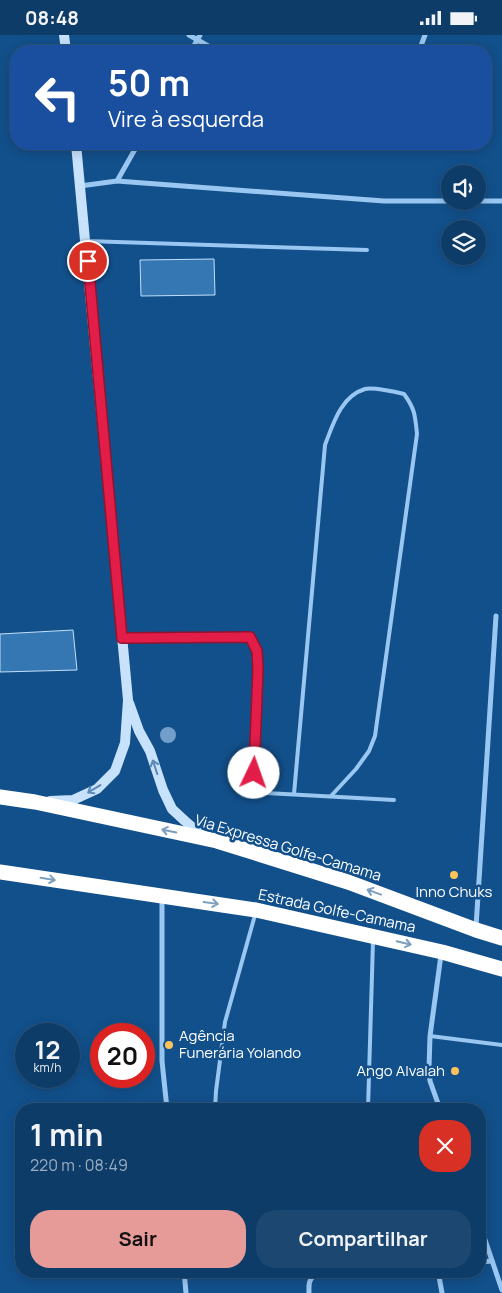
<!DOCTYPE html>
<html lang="pt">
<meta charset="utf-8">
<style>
body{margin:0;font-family:Manrope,sans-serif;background:#1c4771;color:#f1f3f6;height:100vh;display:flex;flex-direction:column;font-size:19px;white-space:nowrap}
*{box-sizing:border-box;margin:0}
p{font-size:16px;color:#9badc0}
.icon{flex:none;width:28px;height:28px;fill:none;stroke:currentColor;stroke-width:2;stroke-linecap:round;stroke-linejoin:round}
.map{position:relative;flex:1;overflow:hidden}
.side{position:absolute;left:15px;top:1068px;width:471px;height:175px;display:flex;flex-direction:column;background:#0e3c68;border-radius:20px;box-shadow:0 2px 12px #0003,0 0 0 1px #2e567c}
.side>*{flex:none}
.guide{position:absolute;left:10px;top:10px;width:482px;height:105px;border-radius:20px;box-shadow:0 2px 12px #0003,0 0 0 1px #2e567c;background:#1a4fa0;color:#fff;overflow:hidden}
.buttons{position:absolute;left:441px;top:130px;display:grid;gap:10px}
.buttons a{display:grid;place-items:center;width:45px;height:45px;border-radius:50%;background:#0e3c68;box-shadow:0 2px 12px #0003,0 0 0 1px #2e567c;font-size:25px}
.speed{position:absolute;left:15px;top:988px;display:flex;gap:10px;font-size:25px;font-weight:700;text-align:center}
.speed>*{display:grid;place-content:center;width:65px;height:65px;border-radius:50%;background:#0e3c68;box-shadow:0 2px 12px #0003,0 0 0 1px #2e567c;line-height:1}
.speed small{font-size:12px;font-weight:400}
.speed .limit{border:8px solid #d22;background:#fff;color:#111}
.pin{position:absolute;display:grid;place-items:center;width:42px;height:42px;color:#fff;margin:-21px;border:2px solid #fff;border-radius:50%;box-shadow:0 1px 5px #0007}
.me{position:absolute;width:55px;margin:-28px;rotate:3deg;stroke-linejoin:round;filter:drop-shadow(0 0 4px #0008)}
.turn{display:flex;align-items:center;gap:18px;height:105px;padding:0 15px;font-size:22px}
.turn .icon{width:65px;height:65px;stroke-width:2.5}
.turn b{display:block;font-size:35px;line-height:42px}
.round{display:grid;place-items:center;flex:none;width:52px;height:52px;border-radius:20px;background:#1c4771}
.head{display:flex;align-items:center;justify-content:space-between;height:85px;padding:0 15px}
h1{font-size:30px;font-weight:700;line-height:38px}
.cta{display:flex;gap:10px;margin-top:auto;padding:10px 15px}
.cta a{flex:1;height:58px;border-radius:20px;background:#e69b98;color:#111;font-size:20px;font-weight:700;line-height:58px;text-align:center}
.cta a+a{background:#1c4771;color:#f1f3f6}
.status{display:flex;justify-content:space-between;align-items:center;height:35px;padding:0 25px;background:#0e3c68;direction:ltr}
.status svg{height:14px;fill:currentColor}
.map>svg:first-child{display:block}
</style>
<div class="status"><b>08:48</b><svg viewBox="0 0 49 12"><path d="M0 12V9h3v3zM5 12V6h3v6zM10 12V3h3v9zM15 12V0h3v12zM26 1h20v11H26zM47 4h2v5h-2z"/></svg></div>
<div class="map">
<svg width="502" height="1258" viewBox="0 0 502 1258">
<rect width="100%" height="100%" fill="#12508b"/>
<g fill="#3577b3" stroke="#c0e0fc">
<polygon points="214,224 215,260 141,261 140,225"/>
<polygon points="73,595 77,635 0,637 0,599"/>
</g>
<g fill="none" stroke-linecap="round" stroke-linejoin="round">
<g stroke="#99c7f1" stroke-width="4">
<polyline points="86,206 367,215"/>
<polyline points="122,603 250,602 257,616 258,634 254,738 256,750 266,758 394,765"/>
<path d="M 294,759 L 325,410 C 333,389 341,361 365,354 C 372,352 396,357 404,359 C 415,374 415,380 417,399 L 375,701 L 369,716 L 356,734 L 331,761"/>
<polyline points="430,1001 502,1010"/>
<polyline points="215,1074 216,1056 225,987 255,880"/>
<polyline points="368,1074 373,906"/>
</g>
<g stroke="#99c7f1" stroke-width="5">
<polyline points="189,0 217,16"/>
<polyline points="191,16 200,0"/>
<polyline points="419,16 425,0"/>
<polyline points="117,146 384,166 450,166"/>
<polyline points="80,151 117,146 138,109"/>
<polyline points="478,166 502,166"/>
<polyline points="162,862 162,1026 167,1074"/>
<polyline points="476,892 496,581"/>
<polyline points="440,1074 430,1046 429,1033 430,1001 441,920"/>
<polyline points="480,1190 502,1255"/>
<polyline points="480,1227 492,1226"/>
<polyline points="184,1236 186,1258"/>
<polyline points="438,1236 442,1258"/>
<path d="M 309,1258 C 309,1251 308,1245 314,1241 L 366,1236"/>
</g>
<g stroke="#c8e2fc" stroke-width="10">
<polyline points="64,0 66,16"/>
<polyline points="129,668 139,696 150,716 163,755 172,774 185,786 203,801"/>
<polyline points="50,766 73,765 97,754 115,736 125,708 128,665 76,109"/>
</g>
<g stroke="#fff" stroke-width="15">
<polyline points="0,762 35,767 217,806 348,847 476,895 502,903"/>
<polyline points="0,837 256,875 442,917 502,934"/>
</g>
</g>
<circle fill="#729fc9" cx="168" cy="700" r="8"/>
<defs><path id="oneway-shaft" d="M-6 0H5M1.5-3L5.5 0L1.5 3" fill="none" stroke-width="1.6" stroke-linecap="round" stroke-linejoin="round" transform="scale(1.25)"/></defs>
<g stroke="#5b8ab8">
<use href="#oneway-shaft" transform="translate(155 732) rotate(-108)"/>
<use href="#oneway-shaft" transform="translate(94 754) rotate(149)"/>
</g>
<g stroke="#7d9fbf">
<use href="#oneway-shaft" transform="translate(169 796) rotate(-168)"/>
<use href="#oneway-shaft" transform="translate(48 844) rotate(9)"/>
<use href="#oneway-shaft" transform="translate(374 857) rotate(-160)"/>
<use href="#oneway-shaft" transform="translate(211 868) rotate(8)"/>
<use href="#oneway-shaft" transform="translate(404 908) rotate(13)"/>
</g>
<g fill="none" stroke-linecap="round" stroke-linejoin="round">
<g stroke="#92132f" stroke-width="12">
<polyline id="route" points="88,226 122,603 250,602 257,616 258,634 254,738"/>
</g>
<use href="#route" stroke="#e11d48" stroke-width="9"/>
</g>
<g fill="#ffc359" stroke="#12508b" stroke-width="2">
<circle cx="454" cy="840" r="5"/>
<circle cx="169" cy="1010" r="5"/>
<circle cx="455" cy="1036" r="5"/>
</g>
<g text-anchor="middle" stroke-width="5" stroke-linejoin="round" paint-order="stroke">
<g font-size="15" fill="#fff" stroke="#12508b">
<text transform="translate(288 813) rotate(17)" y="5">Via Expressa Golfe-Camama</text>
<text transform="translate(337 876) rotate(12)" y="5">Estrada Golfe-Camama</text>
</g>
<g font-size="15" fill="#fff" stroke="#12508b">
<text x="454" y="862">Inno Chuks</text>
<text x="179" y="1006" text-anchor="start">Agência<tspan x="179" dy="17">Funerária Yolando</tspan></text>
<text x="445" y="1041" text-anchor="end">Ango Alvalah</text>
</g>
</g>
</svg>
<div class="buttons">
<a><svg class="icon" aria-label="sound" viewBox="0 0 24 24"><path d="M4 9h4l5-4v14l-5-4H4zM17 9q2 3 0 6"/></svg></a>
<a><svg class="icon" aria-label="layers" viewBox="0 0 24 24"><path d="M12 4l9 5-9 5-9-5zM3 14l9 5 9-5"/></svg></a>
</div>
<div class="speed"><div>12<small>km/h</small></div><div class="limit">20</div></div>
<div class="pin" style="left:88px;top:226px;background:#d93025"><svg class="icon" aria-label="arrive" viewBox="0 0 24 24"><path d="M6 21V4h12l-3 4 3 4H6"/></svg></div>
<svg class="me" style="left:254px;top:738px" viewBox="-20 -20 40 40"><circle r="19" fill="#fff"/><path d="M0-13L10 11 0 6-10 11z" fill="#e11d48"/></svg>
<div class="guide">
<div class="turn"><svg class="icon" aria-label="left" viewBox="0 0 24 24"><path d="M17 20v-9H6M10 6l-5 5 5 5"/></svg><div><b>50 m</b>Vire à esquerda</div></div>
</div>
<section class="side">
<div class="head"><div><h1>1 min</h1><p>220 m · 08:49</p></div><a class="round" style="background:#d93025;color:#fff"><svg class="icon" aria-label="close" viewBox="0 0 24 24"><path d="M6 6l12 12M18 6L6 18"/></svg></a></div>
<div class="cta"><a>Sair</a><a>Compartilhar</a></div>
</section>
</div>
